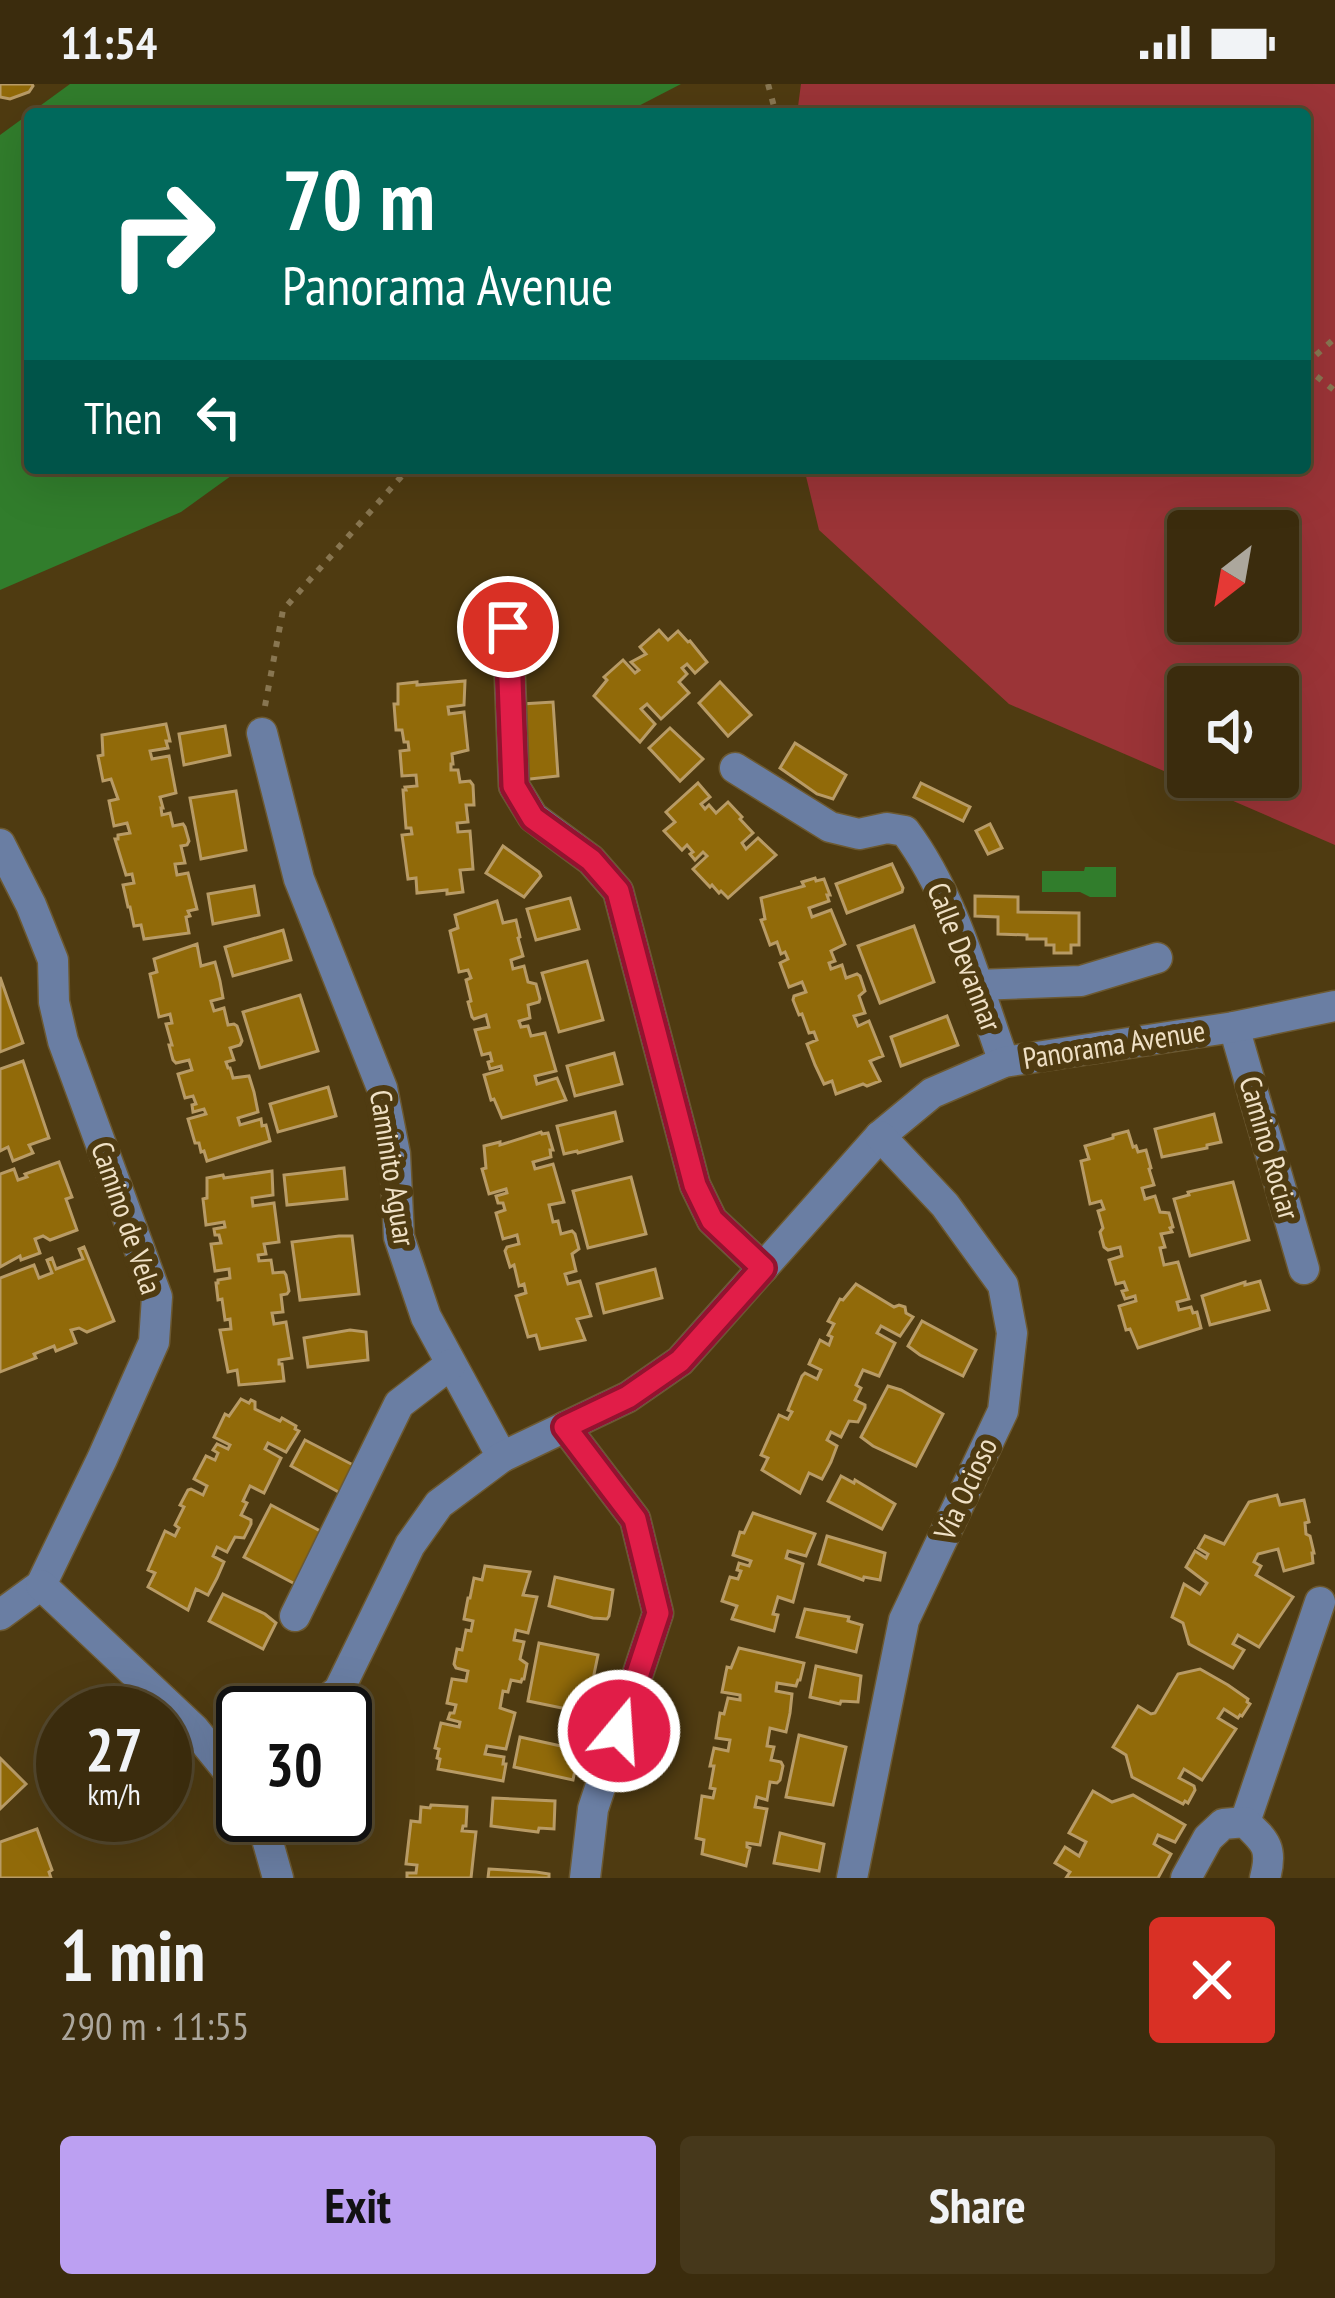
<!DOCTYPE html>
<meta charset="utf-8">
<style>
body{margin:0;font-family:"PT Sans Narrow",sans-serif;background:#46381b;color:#f1f3f6;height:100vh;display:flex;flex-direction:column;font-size:45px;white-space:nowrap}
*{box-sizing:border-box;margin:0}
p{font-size:39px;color:#aca79d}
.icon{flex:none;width:66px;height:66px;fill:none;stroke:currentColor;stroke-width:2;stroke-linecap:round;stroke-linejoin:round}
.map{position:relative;height:1794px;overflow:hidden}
.side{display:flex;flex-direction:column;background:#3b2c0d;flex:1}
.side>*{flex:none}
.banner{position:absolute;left:24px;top:24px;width:1287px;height:366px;border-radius:12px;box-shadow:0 12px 48px #0002,0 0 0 3px #54482e;background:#00695c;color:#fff;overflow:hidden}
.needle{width:78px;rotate:211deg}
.tools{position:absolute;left:1167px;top:426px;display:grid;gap:24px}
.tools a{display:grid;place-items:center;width:132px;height:132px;border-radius:12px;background:#3b2c0d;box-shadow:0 12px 48px #0002,0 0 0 3px #54482e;font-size:60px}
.speed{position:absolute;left:36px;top:1602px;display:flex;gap:24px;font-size:60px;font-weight:700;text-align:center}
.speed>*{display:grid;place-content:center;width:156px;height:156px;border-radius:50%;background:#3b2c0d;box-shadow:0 12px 48px #0002,0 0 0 3px #54482e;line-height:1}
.speed small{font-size:30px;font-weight:400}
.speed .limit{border:6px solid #111;border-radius:18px;background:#fff;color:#111}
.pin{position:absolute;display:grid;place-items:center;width:102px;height:102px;color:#fff;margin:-51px;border:6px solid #fff;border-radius:50%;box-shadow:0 3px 12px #0007}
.me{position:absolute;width:132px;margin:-66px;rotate:18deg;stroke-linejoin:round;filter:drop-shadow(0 0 9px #0008)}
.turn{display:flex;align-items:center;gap:42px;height:252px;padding:0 60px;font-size:54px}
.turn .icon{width:156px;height:156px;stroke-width:2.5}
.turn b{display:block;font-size:84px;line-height:102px}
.then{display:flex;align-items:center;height:114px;padding:0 60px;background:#0003;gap:24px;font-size:45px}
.round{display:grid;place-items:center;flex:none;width:126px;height:126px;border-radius:12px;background:#46381b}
.summary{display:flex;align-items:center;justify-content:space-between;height:204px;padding:0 60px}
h1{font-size:72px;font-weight:800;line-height:90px}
.action{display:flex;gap:24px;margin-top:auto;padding:24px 60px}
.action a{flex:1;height:138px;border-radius:12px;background:#bca0f2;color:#111;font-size:48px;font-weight:800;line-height:138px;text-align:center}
.action a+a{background:#46381b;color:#f1f3f6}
.status{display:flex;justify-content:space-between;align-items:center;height:84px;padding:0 60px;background:#3b2c0d;direction:ltr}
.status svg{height:33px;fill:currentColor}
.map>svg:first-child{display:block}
</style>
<div class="status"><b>11:54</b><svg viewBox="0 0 49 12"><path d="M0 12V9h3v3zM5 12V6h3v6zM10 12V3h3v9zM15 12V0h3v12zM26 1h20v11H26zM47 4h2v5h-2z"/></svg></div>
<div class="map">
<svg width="1335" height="1794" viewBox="0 0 1335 1794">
<rect width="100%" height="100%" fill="#4f3b11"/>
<path fill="#9b3437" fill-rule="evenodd" d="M 801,0 L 1335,0 L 1335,761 L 1009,620 L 819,446 L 804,384 L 1305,384 L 1305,30 L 797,30 ZM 1188,447 L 1278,447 L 1278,537 L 1188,537 ZM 1188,603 L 1278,603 L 1278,693 L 1188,693 Z"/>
<g fill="#317d2c">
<polygon points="70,0 681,0 623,30 30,30 30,384 242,384 181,428 0,506 0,51"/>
<polygon points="1085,783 1116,783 1116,813 1090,813 1080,808 1042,808 1042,787 1084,787"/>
</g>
<g fill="#916a09" stroke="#b89b66" stroke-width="3">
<polygon points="0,0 32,0 33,2 29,8 10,15 0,13"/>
<polygon points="659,546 668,556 678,547 688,558 690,557 707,578 695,589 687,580 682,584 687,590 679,598 689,609 661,635 647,620 641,625 655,640 640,658 594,612 607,596 604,593 623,576 635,589 639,586 631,578 646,570 640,563"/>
<polygon points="465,597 464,621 448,623 449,630 464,628 468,666 452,670 453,680 451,680 451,686 458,686 460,698 470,697 473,701 474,721 466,721 468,738 457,739 458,748 470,747 473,785 460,786 463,808 447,810 447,806 417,809 416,794 408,795 402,751 412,750 411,744 406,744 403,706 406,706 405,703 417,702 416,691 402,692 400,667 409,666 408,658 404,658 402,646 396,646 394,620 398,620 398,600 417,598 417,601"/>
<polygon points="720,598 751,631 728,652 699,619"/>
<polygon points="553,618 558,692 530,695 527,694 522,620"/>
<polygon points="166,640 170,657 166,657 168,664 150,667 152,675 169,672 176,709 160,713 163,724 161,724 162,731 170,729 173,742 183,740 185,743 189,757 187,761 181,762 185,779 175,780 177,791 188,789 197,825 188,827 190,832 186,833 189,849 144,855 141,841 134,842 130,823 128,823 123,801 134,799 132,790 126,791 115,755 118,755 118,751 130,749 127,739 114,742 109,717 118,715 111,695 103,697 98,672 103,671 102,651"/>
<polygon points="225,642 230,671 184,681 179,650"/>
<polygon points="670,644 703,675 680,697 649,664"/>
<polygon points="795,659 846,691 833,715 817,710 780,684"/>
<polygon points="698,699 710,713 701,720 705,725 709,721 716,729 728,718 742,733 740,735 753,749 742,759 746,765 758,754 776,771 728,814 721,807 719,809 712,801 710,803 693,785 707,772 703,768 695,776 690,770 693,768 687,761 682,766 664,747 675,738 666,728"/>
<polygon points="921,699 970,723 963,737 914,713"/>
<polygon points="236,707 246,766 201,775 190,714"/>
<polygon points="990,740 1002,764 988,770 976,747"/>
<polygon points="503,762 539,788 541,792 524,813 486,789"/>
<polygon points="892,780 903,804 902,808 847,829 836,800"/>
<polygon points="815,794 816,797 824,795 830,811 827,811 829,817 809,824 812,833 831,826 845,860 831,867 835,877 829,879 831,885 842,881 846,894 857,890 860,892 865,907 859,912 865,929 854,932 858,942 869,937 883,972 870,977 880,997 867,1002 863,1000 836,1010 832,997 824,1000 815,981 807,960 817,956 814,948 809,949 802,930 799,931 793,916 794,912 806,908 802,898 789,903 780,879 788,875 785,868 781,870 777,858 770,861 761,836 765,835 761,814 804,802 802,798"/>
<polygon points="254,802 259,831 213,840 208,810"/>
<polygon points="975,812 1018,813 1018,828 1079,829 1079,861 1071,861 1071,869 1054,869 1054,861 1046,861 1046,855 1027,855 1027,851 998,850 998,833 975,832"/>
<polygon points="570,814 579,845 536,856 527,825"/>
<polygon points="497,817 503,839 516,836 520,853 518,854 523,872 511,876 513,885 524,882 528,898 536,900 540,915 539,918 528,921 530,934 519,937 521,943 528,942 531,952 545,949 556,987 535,992 537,1000 557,994 566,1016 502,1034 494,1015 491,1016 484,991 502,986 501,982 490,985 488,978 492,977 490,969 482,971 475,946 489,943 486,931 474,935 472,933 468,918 471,917 466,896 471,894 468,886 459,888 450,847 458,844 455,831"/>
<polygon points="914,842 934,898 880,919 858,862"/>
<polygon points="283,846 291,876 233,892 225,863"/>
<polygon points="197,860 201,882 215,878 220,897 223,914 211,917 214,927 224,924 228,941 234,940 237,942 242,957 240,961 230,964 234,976 226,978 228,984 230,984 233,994 249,992 254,1008 258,1028 238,1034 240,1041 261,1035 262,1042 266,1041 270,1057 207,1077 204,1067 201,1068 199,1059 195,1059 188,1035 206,1030 204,1025 193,1028 192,1021 196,1020 193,1012 185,1014 178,990 192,986 189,976 176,979 173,976 169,961 172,961 166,940 172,939 170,930 159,933 150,890 157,888 154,875"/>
<polygon points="587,877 603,936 559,948 542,889"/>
<polygon points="0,893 23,959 0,968"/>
<polygon points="300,911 318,967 260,984 243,928"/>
<polygon points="947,932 958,961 901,982 891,953"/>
<polygon points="614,969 622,1000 575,1012 567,982"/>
<polygon points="23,977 49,1054 29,1061 33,1069 13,1077 8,1063 0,1067 0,985"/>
<polygon points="328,1003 336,1032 278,1048 270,1020"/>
<polygon points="615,1028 622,1057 578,1069 577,1067 564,1070 557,1042"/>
<polygon points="1214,1030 1221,1058 1207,1061 1207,1064 1162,1073 1155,1045"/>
<polygon points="1128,1047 1133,1063 1136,1062 1138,1068 1146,1066 1151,1084 1149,1085 1154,1101 1142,1104 1145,1115 1155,1112 1160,1128 1169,1129 1173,1143 1170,1144 1172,1148 1161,1150 1165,1163 1160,1164 1164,1181 1178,1178 1189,1215 1177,1218 1179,1226 1191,1223 1193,1229 1197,1228 1201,1244 1138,1264 1130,1245 1126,1246 1119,1222 1136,1217 1135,1212 1125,1215 1122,1207 1127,1206 1124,1198 1116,1200 1109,1176 1122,1172 1120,1163 1108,1166 1104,1163 1100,1148 1103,1144 1098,1127 1104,1125 1101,1117 1090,1120 1081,1077 1089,1075 1085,1062 1113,1054 1113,1051"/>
<polygon points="541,1048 542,1050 548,1049 553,1066 550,1066 551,1073 533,1078 535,1085 553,1080 564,1118 549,1121 553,1138 558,1137 561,1150 572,1147 575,1150 579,1165 572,1170 576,1187 565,1190 568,1200 580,1197 591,1232 577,1235 585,1256 540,1265 536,1251 528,1253 516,1212 526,1209 524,1200 519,1202 514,1181 510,1183 505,1167 507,1163 519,1160 517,1151 503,1155 496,1129 505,1126 503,1119 498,1119 496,1112 507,1109 506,1105 489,1110 482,1085 486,1084 484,1062 500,1058 500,1061"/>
<polygon points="59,1078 72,1113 66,1115 77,1146 50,1156 43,1152 35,1155 40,1169 21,1176 20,1172 0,1183 0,1090 14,1085 18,1096 27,1093 25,1090"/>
<polygon points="344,1084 347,1115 287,1121 284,1091"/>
<polygon points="272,1087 273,1111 252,1114 253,1122 274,1119 279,1158 264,1160 266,1170 258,1171 259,1177 271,1176 273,1189 284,1188 286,1191 289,1207 287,1210 281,1211 283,1228 272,1229 274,1240 286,1238 292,1274 279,1276 279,1280 282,1280 284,1297 239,1301 237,1286 228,1288 220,1246 231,1245 230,1235 225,1236 222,1215 218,1216 216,1199 218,1199 218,1196 230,1194 229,1185 215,1187 211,1160 221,1159 219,1151 215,1151 214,1145 225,1143 224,1138 206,1141 203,1115 207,1114 207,1094 223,1091 224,1094"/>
<polygon points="631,1093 646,1150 588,1164 573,1107"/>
<polygon points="1233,1098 1249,1156 1190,1172 1174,1115 1189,1111 1188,1108"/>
<polygon points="339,1152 352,1152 359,1210 300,1216 292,1158"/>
<polygon points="84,1163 114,1237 87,1248 79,1244 71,1246 76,1259 56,1267 54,1262 34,1270 36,1274 0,1288 0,1194 34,1181 39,1194 52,1189 47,1176 52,1174 56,1185 83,1175 79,1165"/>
<polygon points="655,1185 662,1214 604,1229 597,1200"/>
<polygon points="1260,1197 1269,1226 1210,1241 1202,1212 1245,1198 1245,1201"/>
<polygon points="856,1200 894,1223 899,1221 905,1223 906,1229 913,1233 900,1252 881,1242 877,1249 895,1259 879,1292 863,1286 856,1301 861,1304 855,1316 865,1321 865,1324 858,1338 849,1337 841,1353 831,1348 827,1356 837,1362 831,1378 822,1395 809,1389 800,1409 762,1386 768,1374 761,1371 779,1331 788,1335 792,1328 788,1326 802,1292 805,1289 817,1295 821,1286 809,1280 820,1256 829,1261 832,1253 828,1251 834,1240 828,1237 840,1215 843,1216"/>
<polygon points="922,1237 976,1266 963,1292 920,1271 908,1262"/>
<polygon points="350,1246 366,1248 368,1276 308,1283 304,1254"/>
<polygon points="888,1302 901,1306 943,1330 916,1382 873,1362 861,1353"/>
<polygon points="241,1315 249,1319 251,1316 255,1318 255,1325 280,1337 282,1334 296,1342 295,1345 299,1347 286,1368 268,1359 265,1365 281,1374 264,1409 250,1402 243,1417 247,1419 241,1431 251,1436 251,1440 244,1454 235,1453 227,1468 217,1463 213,1472 224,1478 217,1494 208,1511 196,1505 188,1526 148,1503 155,1489 148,1486 165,1447 175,1452 179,1444 175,1441 184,1423 180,1421 188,1406 191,1405 203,1411 207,1402 194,1395 206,1372 215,1376 218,1369 213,1366 217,1360 228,1365 230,1361 214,1353 225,1330 229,1332"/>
<polygon points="305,1356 359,1384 344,1411 291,1382"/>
<polygon points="841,1392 854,1399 855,1396 895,1420 882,1445 828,1417"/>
<polygon points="1277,1411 1280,1421 1304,1416 1309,1438 1305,1439 1306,1450 1310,1452 1314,1469 1312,1469 1313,1479 1284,1487 1278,1465 1258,1470 1254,1478 1261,1482 1256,1491 1293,1513 1259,1563 1238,1551 1233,1560 1244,1566 1233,1584 1189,1560 1183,1539 1172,1533 1184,1500 1200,1510 1207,1499 1186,1483 1195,1467 1206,1474 1208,1470 1198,1464 1205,1452 1224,1460 1249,1418"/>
<polygon points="271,1421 324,1449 297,1501 244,1473"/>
<polygon points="753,1429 815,1450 806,1472 788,1467 786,1474 803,1480 793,1518 778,1513 773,1530 778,1531 774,1547 732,1535 737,1522 722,1517 730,1493 738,1495 741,1487 737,1486 739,1479 749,1482 751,1477 733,1471 740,1448 744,1449"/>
<polygon points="827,1452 885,1469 880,1496 864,1493 863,1496 819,1480"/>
<polygon points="485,1482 530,1488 523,1511 537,1513 528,1549 516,1546 514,1556 524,1558 520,1575 527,1580 524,1595 522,1595 521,1598 511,1596 508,1608 503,1607 500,1624 515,1629 506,1665 487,1662 485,1670 504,1673 503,1680 506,1680 503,1697 438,1685 440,1675 437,1674 439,1665 435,1664 441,1639 459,1643 460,1638 448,1635 450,1629 454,1629 456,1621 447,1619 452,1595 466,1597 468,1587 456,1584 454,1580 457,1565 462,1566 466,1546 471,1547 473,1537 464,1535 468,1514 470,1514 474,1494 482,1496"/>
<polygon points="555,1493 613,1506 609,1532 607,1535 593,1534 549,1522"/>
<polygon points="223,1510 265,1530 276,1539 263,1565 209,1537"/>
<polygon points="805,1525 849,1533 848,1537 862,1541 856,1568 797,1553"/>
<polygon points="539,1559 598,1571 586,1629 528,1617"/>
<polygon points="739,1564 804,1579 800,1596 798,1596 796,1602 777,1599 776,1607 792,1610 790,1629 786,1648 770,1644 767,1662 774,1663 771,1676 781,1678 783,1682 780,1696 777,1699 770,1698 767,1716 757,1713 755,1723 767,1725 760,1761 747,1759 747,1763 750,1764 746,1782 702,1770 704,1756 696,1754 702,1712 713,1714 715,1705 710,1704 714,1682 710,1682 714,1664 728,1667 730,1656 716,1654 720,1629 724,1630 728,1614 740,1616 740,1611 722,1608 727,1583 731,1584"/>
<polygon points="816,1582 861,1592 858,1618 841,1617 840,1620 810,1613"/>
<polygon points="1200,1585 1228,1601 1248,1615 1247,1618 1250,1620 1242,1632 1240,1631 1238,1634 1224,1625 1218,1634 1236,1645 1202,1696 1184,1685 1179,1694 1194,1702 1195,1706 1188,1719 1185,1717 1183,1720 1132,1693 1126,1671 1113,1663 1138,1622 1151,1630 1155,1629 1178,1590"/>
<polygon points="799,1651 846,1663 833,1721 786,1713"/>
<polygon points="520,1653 579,1666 573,1696 514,1683"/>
<polygon points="0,1674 26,1700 0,1725"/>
<polygon points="1093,1707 1112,1718 1133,1711 1185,1741 1175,1758 1158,1751 1154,1760 1171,1770 1158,1794 1066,1794 1070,1788 1055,1779 1065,1763 1079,1772 1086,1758 1069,1749"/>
<polygon points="493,1714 555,1717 554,1745 539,1744 538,1748 491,1742"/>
<polygon points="431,1721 467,1723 466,1742 463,1742 462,1747 476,1748 471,1794 407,1794 407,1789 416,1789 417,1781 406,1780 411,1737 420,1738 421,1723 430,1724"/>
<polygon points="37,1745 52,1786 49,1788 51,1794 0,1794 0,1758"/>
<polygon points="780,1749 824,1760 819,1787 774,1779"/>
<polygon points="489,1785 536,1788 549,1790 549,1794 488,1794"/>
</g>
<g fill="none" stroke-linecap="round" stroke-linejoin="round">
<g stroke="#6c5931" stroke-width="33">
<g id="minor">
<polyline points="508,543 514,702 533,733 591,776 618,807 695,1101 712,1136 763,1184"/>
<polyline points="262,649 299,795 382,1004 395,1070 399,1153 426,1233 502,1373"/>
<path d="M 735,684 L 830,743 L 859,750 L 887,744 L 905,747 C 955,814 976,901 1004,978"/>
<polyline points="0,760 31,821 53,876 54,918 63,957 157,1213 154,1258 102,1375 41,1501 0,1531"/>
<polyline points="976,901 1081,897 1157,874"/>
<polyline points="1234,943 1304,1185"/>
<polyline points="565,1343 635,1435 658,1529 593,1725 585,1794"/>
<polyline points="41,1501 194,1645 233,1693 243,1710"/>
<polyline points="295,1532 399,1320 451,1280"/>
<polyline points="311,1629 339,1606 410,1461 439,1420 502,1373 628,1313 680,1277 880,1052 932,1009 1004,978 1234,943 1335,922"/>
<polyline points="255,1731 265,1748 278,1794"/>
<polyline points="1245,1738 1320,1518"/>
<polyline points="852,1794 904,1536 1003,1327 1012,1249 1003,1201 945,1121 880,1052"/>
<path d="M 1186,1794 L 1208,1754 L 1223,1740 L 1245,1738 C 1266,1758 1273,1764 1265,1794"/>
</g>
</g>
<g stroke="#887651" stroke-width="6" stroke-dasharray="6 9" stroke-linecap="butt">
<polyline points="768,0 776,30"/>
<polyline points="1305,281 1335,254"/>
<polyline points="1305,283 1335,307"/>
<polyline points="265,622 283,526 409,384"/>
</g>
<use href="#minor" stroke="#6a7ea3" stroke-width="30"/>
</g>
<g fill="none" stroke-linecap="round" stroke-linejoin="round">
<g stroke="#92132f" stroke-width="30">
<polyline id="route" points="508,543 514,702 533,734 591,776 618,807 695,1101 712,1136 763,1184 680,1277 628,1313 565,1343 635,1435 658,1529 619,1647"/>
</g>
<use href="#route" stroke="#e11d48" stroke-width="21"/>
</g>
<g text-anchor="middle" stroke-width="12" stroke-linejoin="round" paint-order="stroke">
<g font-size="30" fill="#efe0c5" stroke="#4f3b11">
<text transform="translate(964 873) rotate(69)" y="10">Calle Devannar</text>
<text transform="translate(1114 961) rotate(-9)" y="10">Panorama Avenue</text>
<text transform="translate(1269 1064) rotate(74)" y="10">Camino Rociar</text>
<text transform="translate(392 1084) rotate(81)" y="10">Caminito Aguar</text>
<text transform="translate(126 1134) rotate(71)" y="10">Camino de Vela</text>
<text transform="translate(966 1405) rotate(-65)" y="10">Via Ocioso</text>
</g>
</g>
</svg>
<div class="tools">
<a><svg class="needle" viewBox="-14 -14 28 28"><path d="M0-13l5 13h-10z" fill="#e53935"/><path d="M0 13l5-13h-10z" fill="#aca79d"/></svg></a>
<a><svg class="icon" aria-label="sound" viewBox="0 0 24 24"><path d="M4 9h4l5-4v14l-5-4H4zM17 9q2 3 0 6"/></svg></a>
</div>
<div class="speed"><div>27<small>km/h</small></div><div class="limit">30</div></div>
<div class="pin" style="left:508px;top:543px;background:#d93025"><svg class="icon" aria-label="arrive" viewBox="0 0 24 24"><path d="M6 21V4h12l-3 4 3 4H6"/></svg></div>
<svg class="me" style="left:619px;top:1647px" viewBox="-20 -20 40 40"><circle r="17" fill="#e11d48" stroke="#fff" stroke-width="3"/><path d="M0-11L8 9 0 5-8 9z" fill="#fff"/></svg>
<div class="banner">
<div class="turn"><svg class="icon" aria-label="right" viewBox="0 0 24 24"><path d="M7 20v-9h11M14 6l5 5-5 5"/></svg><div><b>70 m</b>Panorama Avenue</div></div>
<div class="then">Then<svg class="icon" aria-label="left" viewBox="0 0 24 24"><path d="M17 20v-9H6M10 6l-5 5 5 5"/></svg></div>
</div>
</div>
<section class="side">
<div class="summary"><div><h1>1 min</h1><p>290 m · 11:55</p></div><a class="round" style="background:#d93025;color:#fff"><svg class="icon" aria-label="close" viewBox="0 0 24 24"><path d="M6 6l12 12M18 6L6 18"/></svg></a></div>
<div class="action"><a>Exit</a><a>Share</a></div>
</section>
